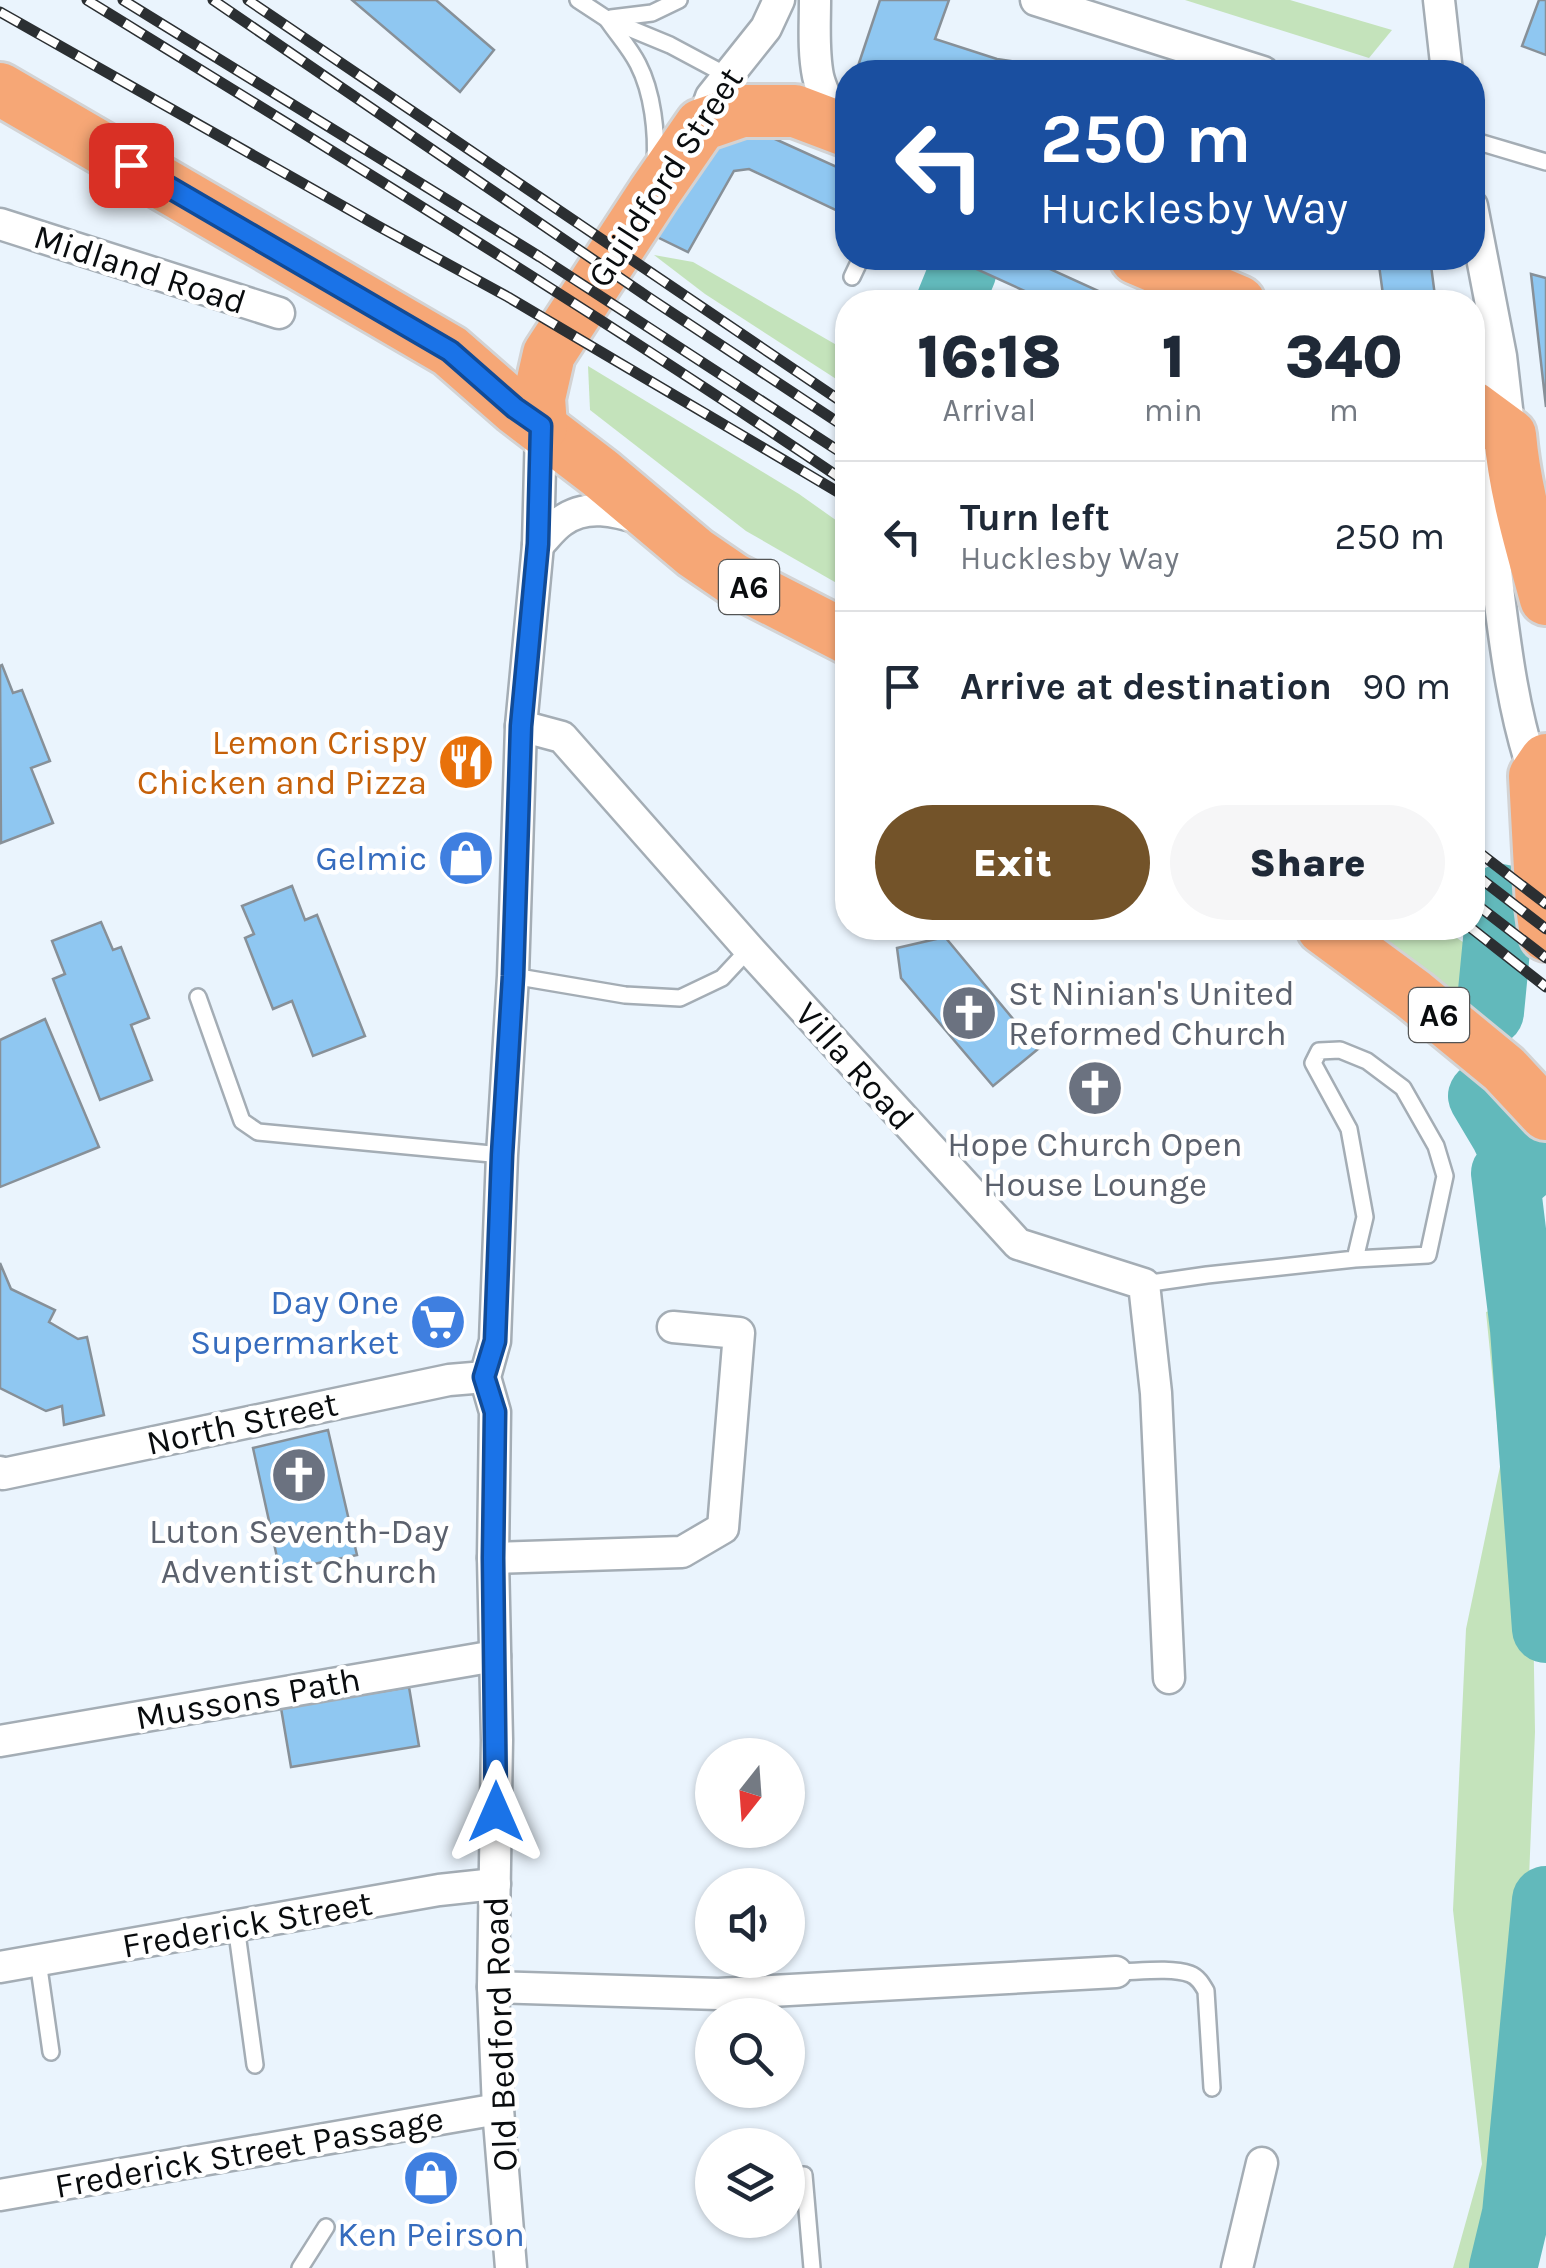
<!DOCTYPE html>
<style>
body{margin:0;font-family:Karla,sans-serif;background:#f6f6f7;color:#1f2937;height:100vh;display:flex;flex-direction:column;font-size:38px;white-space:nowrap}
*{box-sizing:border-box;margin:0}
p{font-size:32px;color:#747a83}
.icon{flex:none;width:55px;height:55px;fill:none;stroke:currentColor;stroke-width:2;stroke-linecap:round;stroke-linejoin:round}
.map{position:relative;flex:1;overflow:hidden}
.drawer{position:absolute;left:835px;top:290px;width:650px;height:650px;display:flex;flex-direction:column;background:#fff;border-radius:40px;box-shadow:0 2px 8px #0004}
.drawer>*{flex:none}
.guide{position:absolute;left:835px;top:60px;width:650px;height:210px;border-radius:40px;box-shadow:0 2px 8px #0004;background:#1a4fa0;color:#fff;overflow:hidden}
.needle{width:65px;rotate:197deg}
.buttons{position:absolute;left:695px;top:1738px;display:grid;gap:20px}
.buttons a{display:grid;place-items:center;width:110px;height:110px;border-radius:50%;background:#fff;box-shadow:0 2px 8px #0004;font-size:50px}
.pin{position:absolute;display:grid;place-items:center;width:85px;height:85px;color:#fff;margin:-42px;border-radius:20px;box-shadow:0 5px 15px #0006}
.me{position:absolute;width:110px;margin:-55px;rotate:0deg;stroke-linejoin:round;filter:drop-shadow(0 0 8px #0008)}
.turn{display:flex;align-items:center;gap:35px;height:210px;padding:0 40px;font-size:45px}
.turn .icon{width:130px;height:130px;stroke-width:2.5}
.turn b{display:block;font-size:70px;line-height:85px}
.eta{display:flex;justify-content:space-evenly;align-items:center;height:170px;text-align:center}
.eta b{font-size:60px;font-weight:800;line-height:70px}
.action{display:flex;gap:20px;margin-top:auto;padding:20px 40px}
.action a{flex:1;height:115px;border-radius:60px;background:#735329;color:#fff;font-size:40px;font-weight:800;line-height:115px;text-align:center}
.action a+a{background:#f6f6f7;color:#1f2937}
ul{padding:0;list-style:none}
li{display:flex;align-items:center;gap:30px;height:150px;padding:0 40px;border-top:2px solid #e0e1e3}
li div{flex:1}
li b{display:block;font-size:38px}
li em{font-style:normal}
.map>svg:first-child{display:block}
</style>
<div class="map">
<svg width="1546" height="2268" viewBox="0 0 1546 2268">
<rect width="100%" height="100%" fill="#eaf4fd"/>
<g fill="#c4e3bb">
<polygon points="1185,0 1290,0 1392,30 1369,58"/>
<polygon points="654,255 693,262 847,351 847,386 705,294"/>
<polygon points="588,366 799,494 847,528 847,589 746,531 590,410"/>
<polygon points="1362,928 1442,928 1505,970 1511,1042 1460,998"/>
<polygon points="1508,1305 1532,1545 1535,1732 1526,1951 1512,2124 1479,2268 1453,2268 1482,2164 1453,1910 1466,1629 1501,1462 1486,1312"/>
</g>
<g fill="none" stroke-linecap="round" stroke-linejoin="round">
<g stroke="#62b9bb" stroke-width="68">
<polyline points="950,302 963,270 961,258"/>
<polyline points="1490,1012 1501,898"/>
<polyline points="1482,1096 1504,1133 1522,1171 1505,1173 1524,1329 1546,1629"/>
<polyline points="1503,2268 1516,2214 1546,1900"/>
</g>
</g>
<g fill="#8fc7f1" stroke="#879098" stroke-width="2.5">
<polygon points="352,0 436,0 494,50 460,92"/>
<polygon points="880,0 949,0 935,39 997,59 1017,62 1040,72 856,72"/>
<polygon points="1539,0 1546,0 1546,55 1522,46"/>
<polygon points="764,134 848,172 848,208 844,214 749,169 734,171 688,252 653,235 704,154 725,139"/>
<polygon points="966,258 1026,258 1114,298 1112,302 1049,302 963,263"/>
<polygon points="1378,258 1430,258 1435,296 1384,302"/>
<polygon points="1531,274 1546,278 1546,407"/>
<polygon points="2,665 13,693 22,690 50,761 31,768 53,823 1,843 0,666"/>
<polygon points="292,886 305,920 317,915 365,1036 313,1056 292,1001 273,1009 245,938 254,934 242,906"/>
<polygon points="101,922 113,950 121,947 149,1018 131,1025 152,1080 100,1100 53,979 65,974 52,941"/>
<polygon points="945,937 1038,1049 993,1086 901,978 897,948"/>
<polygon points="45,1019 99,1147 0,1187 0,1040"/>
<polygon points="0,1263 11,1289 55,1310 49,1322 78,1339 87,1337 104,1415 64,1425 62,1406 46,1411 0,1388"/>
<polygon points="328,1430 357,1555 280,1571 253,1448"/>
<polygon points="409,1687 419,1746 291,1767 281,1708"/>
</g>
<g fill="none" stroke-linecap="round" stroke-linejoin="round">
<g stroke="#a4adb5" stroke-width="20">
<g id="lane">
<polyline points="578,0 607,19 670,45 728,76"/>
<polyline points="611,18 652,13 679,0"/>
<path d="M 607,19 C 617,34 630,48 638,64 C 653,93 657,133 655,164"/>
<polyline points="1472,140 1546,162"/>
<polyline points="852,277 861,258"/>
<polyline points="513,976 625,995 680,998 722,978 749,949"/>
<polyline points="198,997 242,1121 258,1132 502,1155"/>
<polyline points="1144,1284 1207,1275 1355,1259 1365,1217 1349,1129 1313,1063 1319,1051 1340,1050 1367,1061 1403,1088 1436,1146 1445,1176 1428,1255 1355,1259"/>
<polyline points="236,1926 255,2065"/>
<polyline points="38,1961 51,2052"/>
<path d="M 1116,1972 C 1136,1972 1171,1967 1190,1974 C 1198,1977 1202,1984 1206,1991 L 1212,2088"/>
<polyline points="804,2175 812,2268"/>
<polyline points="300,2268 326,2227"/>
</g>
</g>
<g stroke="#a4adb5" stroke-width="35">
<g id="street">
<path d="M 815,0 C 815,25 813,51 818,76 C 822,94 833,112 842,129"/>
<polyline points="1036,0 1263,72"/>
<polyline points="1439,0 1447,72"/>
<polyline points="701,125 711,97 766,28 779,0"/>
<polyline points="1472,206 1501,356 1510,435"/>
<polyline points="0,224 279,313"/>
<path d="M 1472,344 C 1478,425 1488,507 1498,588 C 1506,652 1514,715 1535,776"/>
<path d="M 538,545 C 546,537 553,527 562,521 C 586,503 616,511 642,519"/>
<polyline points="521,726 562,737 749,949 1018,1244 1144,1284 1156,1393 1169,1678"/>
<polyline points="0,1472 3,1474 449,1380 485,1377"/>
<polyline points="493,1558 682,1552 723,1528 739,1333 673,1327"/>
<polyline points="0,1741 495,1656"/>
<polyline points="0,1967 439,1890 495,1884"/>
<polyline points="493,1987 718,1994 1116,1972"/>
<polyline points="0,2195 498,2109"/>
<polyline points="511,2268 498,2109 493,1987 497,1740 493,1558 495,1412 485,1377 495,1341 502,1155 513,976 521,726 538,545 541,427"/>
<polyline points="1237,2268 1262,2163"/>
</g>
</g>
<g stroke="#d3d3d4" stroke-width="58">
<g id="highway">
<polyline points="0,89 450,351 515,408 600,473 695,553 733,579 848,638"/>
<polyline points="1136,258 1239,302"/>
<path d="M 1472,407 L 1510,435 C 1515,492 1531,544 1546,599"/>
<polyline points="541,427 539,398 549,354 654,193 701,125 742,111 795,111 848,131"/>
<polyline points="1546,760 1535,776 1542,906 1546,935"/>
<polyline points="1323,928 1414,995 1504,1069 1546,1114"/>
</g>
</g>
<use href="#lane" stroke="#fff" stroke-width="15"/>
<use href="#street" stroke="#fff" stroke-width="30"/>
<use href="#highway" stroke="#f6a776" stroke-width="52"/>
<g stroke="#2b2f32" stroke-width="11">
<g id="rail">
<path d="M 87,0 C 341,156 595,312 843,480"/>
<polyline points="123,0 540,257 848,457"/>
<polyline points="213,0 648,297 848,429"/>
<polyline points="248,0 848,406"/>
<polyline points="0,12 378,226 508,297 848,498"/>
<polyline points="1472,847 1546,904"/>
<polyline points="1472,872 1546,929"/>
<polyline points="1472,901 1546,958"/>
<polyline points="1471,928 1546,987"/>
</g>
</g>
<use href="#rail" stroke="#fff" stroke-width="8" stroke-dasharray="22" stroke-linecap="butt"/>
</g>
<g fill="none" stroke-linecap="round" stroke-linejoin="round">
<g stroke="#114b97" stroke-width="25">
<polyline id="route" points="131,165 450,351 515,408 541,426 538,544 521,726 513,976 502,1155 495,1341 484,1377 495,1412 493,1558 496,1812"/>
</g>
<use href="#route" stroke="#1a73e8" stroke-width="18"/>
</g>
<defs>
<g id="restaurant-disc" transform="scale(2.875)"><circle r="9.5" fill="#e8710a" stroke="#fff"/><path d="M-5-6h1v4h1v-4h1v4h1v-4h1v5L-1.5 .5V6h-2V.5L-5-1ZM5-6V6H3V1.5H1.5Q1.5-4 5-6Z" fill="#fff"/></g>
<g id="shop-disc" transform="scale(2.875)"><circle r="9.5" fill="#3f7fe0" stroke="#fff"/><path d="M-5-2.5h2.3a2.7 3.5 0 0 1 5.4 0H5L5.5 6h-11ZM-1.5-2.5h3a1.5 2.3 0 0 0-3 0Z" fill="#fff"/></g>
<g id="church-disc" transform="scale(2.875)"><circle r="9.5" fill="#6b7280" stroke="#fff"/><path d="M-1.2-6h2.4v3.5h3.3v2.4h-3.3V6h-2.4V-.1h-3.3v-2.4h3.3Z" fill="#fff"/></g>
<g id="supermarket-disc" transform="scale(2.875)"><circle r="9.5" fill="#3f7fe0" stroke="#fff"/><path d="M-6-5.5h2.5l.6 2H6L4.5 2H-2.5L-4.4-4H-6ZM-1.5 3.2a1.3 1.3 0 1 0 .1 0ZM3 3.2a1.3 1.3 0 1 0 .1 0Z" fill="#fff"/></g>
</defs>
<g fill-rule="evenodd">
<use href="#restaurant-disc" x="466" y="762"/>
<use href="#shop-disc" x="466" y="858"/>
<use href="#church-disc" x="969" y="1013"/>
<use href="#church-disc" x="1095" y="1088"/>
<use href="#supermarket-disc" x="438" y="1322"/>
<use href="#church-disc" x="299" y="1475"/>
<use href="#shop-disc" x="431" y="2178"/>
</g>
<g text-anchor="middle" stroke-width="9" stroke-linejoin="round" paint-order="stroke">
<g fill="#fff" stroke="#535556" stroke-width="2.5">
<rect x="719" y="560" width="60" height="54" rx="8"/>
<rect x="1409" y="988" width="60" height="54" rx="8"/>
</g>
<g font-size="32" font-weight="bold" fill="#090c0e">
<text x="749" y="598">A6</text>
<text x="1439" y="1026">A6</text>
</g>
<g font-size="35" fill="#090c0e" stroke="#fff">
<text transform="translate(665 177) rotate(-57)" y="12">Guildford Street</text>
<text transform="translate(140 269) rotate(18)" y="12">Midland Road</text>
<text transform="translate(855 1066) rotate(48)" y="12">Villa Road</text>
<text transform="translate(242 1423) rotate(-12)" y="12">North Street</text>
<text transform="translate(248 1698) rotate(-10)" y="12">Mussons Path</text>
<text transform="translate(247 1924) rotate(-10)" y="12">Frederick Street</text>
<text transform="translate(500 2034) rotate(-92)" y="12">Old Bedford Road</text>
<text transform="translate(249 2152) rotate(-10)" y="12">Frederick Street Passage</text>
</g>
<g font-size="35" fill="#c56008" stroke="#fff" text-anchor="end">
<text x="427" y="754">Lemon Crispy<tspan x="427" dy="40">Chicken and Pizza</tspan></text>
</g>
<g font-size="35" fill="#366cbe" stroke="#fff" text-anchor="end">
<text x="427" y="870">Gelmic</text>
<text x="399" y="1314">Day One<tspan x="399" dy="40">Supermarket</tspan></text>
<text x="431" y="2246" text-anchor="middle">Ken Peirson</text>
</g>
<g font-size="35" fill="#5b616d" stroke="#fff">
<text x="1008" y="1005" text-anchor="start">St Ninian's United<tspan x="1008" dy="40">Reformed Church</tspan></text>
<text x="1095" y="1156">Hope Church Open<tspan x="1095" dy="40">House Lounge</tspan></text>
<text x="299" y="1543">Luton Seventh-Day<tspan x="299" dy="40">Adventist Church</tspan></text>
</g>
</g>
</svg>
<div class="buttons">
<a><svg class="needle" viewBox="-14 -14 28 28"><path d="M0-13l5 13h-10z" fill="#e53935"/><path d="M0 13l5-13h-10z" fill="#747a83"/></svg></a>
<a><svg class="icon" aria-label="sound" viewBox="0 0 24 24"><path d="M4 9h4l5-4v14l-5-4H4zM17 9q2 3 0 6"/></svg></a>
<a><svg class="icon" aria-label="search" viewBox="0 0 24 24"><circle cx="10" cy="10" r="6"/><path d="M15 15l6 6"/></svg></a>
<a><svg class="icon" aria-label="layers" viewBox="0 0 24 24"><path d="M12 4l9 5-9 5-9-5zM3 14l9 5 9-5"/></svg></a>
</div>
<div class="pin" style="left:131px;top:165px;background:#d93025"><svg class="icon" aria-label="arrive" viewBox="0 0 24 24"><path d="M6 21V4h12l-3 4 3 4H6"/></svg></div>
<svg class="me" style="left:496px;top:1812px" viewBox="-20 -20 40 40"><path d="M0-17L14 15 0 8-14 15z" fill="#1a73e8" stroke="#fff" stroke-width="4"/></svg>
<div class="guide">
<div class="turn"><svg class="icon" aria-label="left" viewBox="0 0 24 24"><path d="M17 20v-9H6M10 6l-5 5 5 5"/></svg><div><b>250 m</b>Hucklesby Way</div></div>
</div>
<section class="drawer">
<div class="eta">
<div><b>16:18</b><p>Arrival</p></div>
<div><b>1</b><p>min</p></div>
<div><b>340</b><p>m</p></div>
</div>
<ul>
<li><svg class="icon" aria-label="left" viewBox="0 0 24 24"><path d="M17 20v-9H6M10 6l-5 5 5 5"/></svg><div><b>Turn left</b><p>Hucklesby Way</p></div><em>250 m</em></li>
<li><svg class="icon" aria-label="arrive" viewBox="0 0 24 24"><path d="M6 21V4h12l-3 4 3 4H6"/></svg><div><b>Arrive at destination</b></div><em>90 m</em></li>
</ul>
<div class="action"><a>Exit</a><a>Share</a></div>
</section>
</div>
